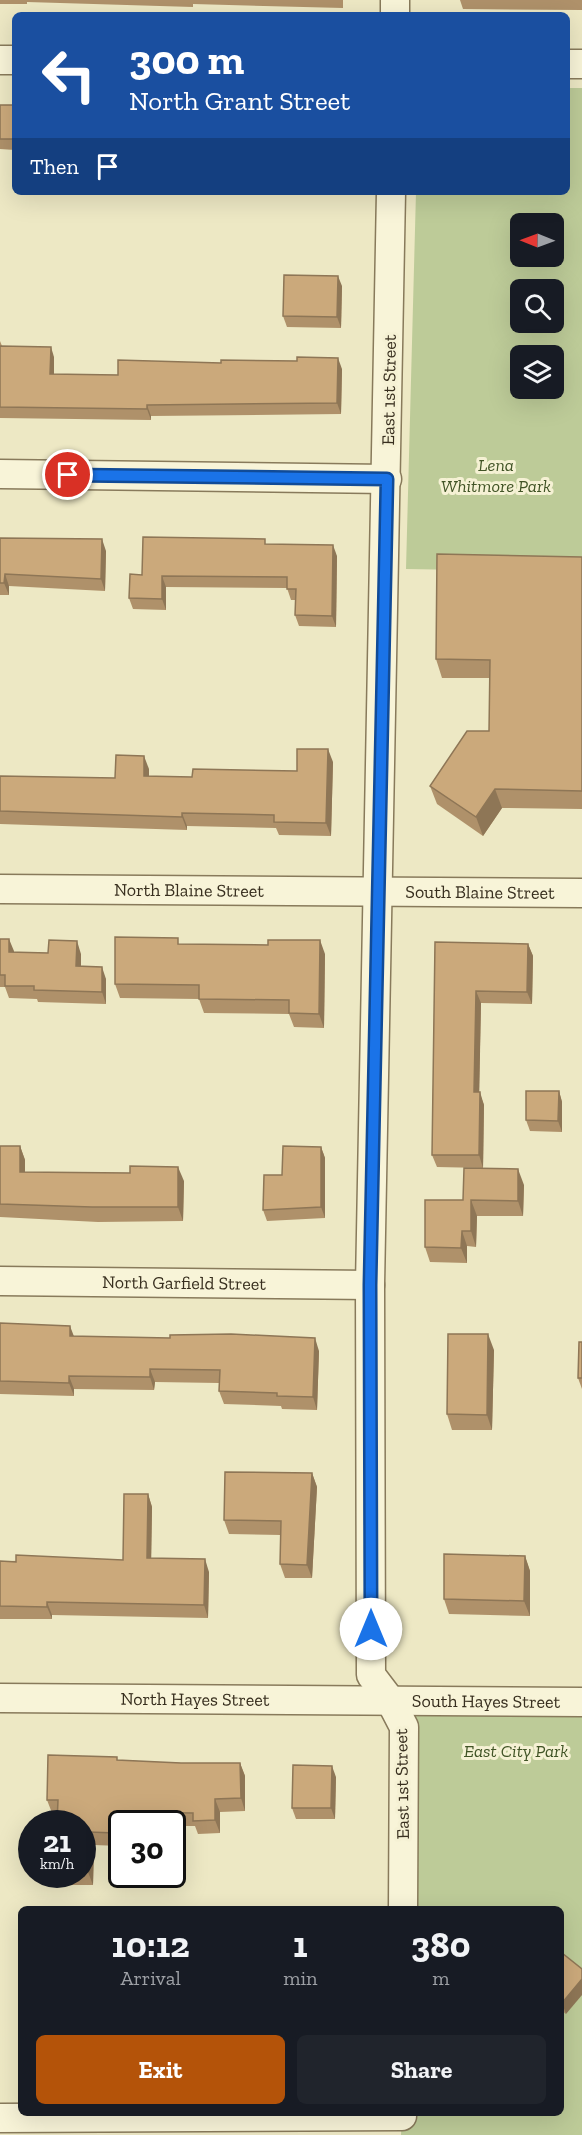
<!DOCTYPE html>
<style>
body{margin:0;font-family:"Zilla Slab",serif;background:#20242c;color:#f1f3f6;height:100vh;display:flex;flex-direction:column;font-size:22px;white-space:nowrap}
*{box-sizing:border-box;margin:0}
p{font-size:20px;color:#9ea1a6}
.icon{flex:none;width:33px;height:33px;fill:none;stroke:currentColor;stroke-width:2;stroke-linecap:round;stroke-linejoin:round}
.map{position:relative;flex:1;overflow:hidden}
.details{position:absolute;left:18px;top:1906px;width:546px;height:210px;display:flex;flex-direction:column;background:#171b24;border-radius:9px;box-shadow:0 6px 24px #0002}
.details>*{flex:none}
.banner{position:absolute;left:12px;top:12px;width:558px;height:183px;border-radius:9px;box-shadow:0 6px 24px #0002;background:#1a4fa0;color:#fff;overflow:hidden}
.needle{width:39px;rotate:271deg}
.buttons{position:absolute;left:510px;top:213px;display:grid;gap:12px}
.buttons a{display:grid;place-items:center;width:54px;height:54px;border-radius:9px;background:#171b24;box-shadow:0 6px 24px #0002;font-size:30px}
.speed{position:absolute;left:18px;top:1810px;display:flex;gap:12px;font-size:30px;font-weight:700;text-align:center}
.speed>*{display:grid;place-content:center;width:78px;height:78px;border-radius:50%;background:#171b24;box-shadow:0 6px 24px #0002;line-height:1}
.speed small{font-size:15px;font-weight:400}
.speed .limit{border:3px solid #111;border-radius:9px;background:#fff;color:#111}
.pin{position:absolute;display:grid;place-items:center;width:51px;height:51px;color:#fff;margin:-26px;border:3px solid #fff;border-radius:50%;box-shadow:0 2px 6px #0007}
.me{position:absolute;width:66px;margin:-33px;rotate:0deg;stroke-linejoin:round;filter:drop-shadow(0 0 4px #0008)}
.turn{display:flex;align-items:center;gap:21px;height:126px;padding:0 18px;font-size:27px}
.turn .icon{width:78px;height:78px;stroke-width:2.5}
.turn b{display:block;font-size:42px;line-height:51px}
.then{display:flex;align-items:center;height:57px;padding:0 18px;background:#0003;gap:12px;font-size:22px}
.eta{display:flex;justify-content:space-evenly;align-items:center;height:102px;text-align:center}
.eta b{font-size:36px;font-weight:800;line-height:42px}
.button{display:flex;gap:12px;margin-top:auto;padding:12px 18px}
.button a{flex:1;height:69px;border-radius:9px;background:#b45309;color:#fff;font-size:24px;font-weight:800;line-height:69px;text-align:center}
.button a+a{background:#20242c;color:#f1f3f6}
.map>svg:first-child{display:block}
</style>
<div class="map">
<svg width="582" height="2135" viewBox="0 0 582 2135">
<rect width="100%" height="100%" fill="#ede8c4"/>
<g fill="#bdcb98" fill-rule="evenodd">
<path d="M 567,88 L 582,88 L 582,572 L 406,569 L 416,192 L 567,192 ZM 520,224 L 554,224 L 554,256 L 520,256 ZM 520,290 L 554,290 L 554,322 L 520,322 ZM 520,356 L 554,356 L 554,388 L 520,388 Z"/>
<polygon points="419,1699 582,1702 582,2135 401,2135 402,2114 561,2114 561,1910 403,1909 404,1727"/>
</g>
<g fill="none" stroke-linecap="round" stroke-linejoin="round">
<g stroke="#887a5b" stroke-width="31">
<g id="street">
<polyline points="395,15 395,0"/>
<polyline points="0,60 15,60"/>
<polyline points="567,64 582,64"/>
<polyline points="391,192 370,1285 371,1675 390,1700 404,1727 403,1910"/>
<polyline points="0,474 387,479"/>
<path id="s1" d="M 0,889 L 582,893"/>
<path id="s2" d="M 0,1281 L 370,1285"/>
<path id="s3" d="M 0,1698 L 582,1702"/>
<polyline points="0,2118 402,2116"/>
</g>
</g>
<use href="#street" stroke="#f8f4d8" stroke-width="28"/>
</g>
<g fill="#af916a">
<polygon points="0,0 343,0 343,8 193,4 193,7 27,2 27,4 0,4"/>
<polygon points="460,0 582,0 582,10 463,9"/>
<polygon points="0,105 15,105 15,150 0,149"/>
<polygon points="342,286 341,328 287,327 283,316"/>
<polygon points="0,341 2,346 54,357 54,374 118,375 342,369 341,414 151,416 151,420 0,418"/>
<polygon points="0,538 106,551 105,591 9,586 9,595 0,595"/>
<polygon points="267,544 337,556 336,627 299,626 295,615 295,600 291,600 287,588 166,587 166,610 133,609 129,598 142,575"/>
<polygon points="582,557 582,809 502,808 483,836 437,804 430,786 489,731 489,678 442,678 436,659"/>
<polygon points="333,762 331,836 279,835 276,828 187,826 187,830 0,824 0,776 115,778 149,769 149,776 192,777 297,771"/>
<polygon points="0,939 14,952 81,954 81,966 106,979 106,1004 38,1002 37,999 9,998 5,987 0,987"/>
<polygon points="435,942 528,944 533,956 532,1004 481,1003 479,1092 484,1105 483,1168 437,1167 432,1155"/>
<polygon points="180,944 325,954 324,1028 294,1027 289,1014 204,1013 199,999 120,998 115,984"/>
<polygon points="559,1091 562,1102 562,1132 530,1131 526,1120"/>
<polygon points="0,1146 20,1146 25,1160 25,1172 184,1181 183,1221 98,1222 0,1217"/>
<polygon points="321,1147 325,1158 325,1218 267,1221 263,1210 282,1175"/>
<polygon points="524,1185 523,1216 477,1216 476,1247 467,1246 467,1263 430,1262 425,1247 463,1200"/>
<polygon points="0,1323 74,1336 319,1351 317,1410 282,1409 281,1406 224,1404 219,1391 219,1383 155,1382 154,1390 74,1389 74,1396 0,1394"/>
<polygon points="582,1342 582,1389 578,1378"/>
<polygon points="494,1350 492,1430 452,1430 447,1414"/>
<polygon points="312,1473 317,1487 312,1578 285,1578 280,1564 281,1535 229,1534 224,1520"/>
<polygon points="148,1494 152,1507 151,1558 209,1572 208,1618 52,1615 52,1619 0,1619 0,1561 123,1560"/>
<polygon points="525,1556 530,1571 530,1616 449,1614 444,1599"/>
<polygon points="118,1760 181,1763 240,1763 245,1776 245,1811 220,1812 220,1833 198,1834 195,1826 172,1826 172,1824 122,1824 120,1846 94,1845 93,1885 56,1885 53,1875 82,1875 82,1824 58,1813 52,1813 47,1800"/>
<polygon points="336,1777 335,1819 296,1819 292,1808"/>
<polygon points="561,1953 566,2014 561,2010"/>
</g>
<g fill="#8e7656">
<polygon points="338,276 342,286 341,328 337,317"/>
<polygon points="51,347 54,357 54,385 50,374"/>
<polygon points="338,358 342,369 341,414 337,403"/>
<polygon points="147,405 151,416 151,420 147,409"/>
<polygon points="102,539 106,551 105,591 101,579"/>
<polygon points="333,545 337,556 336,627 332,616"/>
<polygon points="5,574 9,586 9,595 4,583"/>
<polygon points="162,576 166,587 166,610 162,599"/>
<polygon points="328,749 333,762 331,836 326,823"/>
<polygon points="144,756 149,769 149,790 144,776"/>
<polygon points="495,789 502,808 483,836 476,817"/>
<polygon points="182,813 187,826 187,830 182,817"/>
<polygon points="9,939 14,951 14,964 9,952"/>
<polygon points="320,940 325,954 324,1028 319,1014"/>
<polygon points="77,941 81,954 81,978 76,966"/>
<polygon points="528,944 533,956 532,1004 527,992"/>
<polygon points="102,967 106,979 106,1004 102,992"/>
<polygon points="476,991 481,1003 479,1105 474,1092"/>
<polygon points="559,1091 562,1102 562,1132 558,1121"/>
<polygon points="480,1092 484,1105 483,1168 479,1155"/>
<polygon points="20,1146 25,1160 25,1186 20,1172"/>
<polygon points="321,1147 325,1158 325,1218 321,1207"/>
<polygon points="178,1167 184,1181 183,1221 178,1207"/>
<polygon points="518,1169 524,1185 523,1216 518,1201"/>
<polygon points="471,1200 477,1216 476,1247 471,1231"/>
<polygon points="462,1231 467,1246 467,1263 461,1248"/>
<polygon points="70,1326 75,1339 70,1336"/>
<polygon points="488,1334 494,1350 492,1430 487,1415"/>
<polygon points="315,1338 319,1351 317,1410 313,1397"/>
<polygon points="150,1369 155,1382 154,1390 150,1377"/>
<polygon points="69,1376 74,1389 74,1396 69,1383"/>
<polygon points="312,1473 317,1487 312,1578 307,1565"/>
<polygon points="148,1494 152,1507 151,1571 147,1558"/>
<polygon points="525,1556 530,1571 530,1616 524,1601"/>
<polygon points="205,1559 209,1572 208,1618 204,1605"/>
<polygon points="47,1602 52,1615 52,1619 47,1607"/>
<polygon points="240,1763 245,1776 245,1811 241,1798"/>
<polygon points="332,1766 336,1777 335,1819 331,1808"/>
<polygon points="215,1799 220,1812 220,1833 215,1820"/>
<polygon points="116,1812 121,1825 120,1846 116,1833"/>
<polygon points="89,1832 94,1845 93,1885 88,1872"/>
<polygon points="582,1979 582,1995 566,2014 562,2003"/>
</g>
<g fill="#cba97b" stroke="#8e7656" stroke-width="1.5">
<rect x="0" y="105" width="15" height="34"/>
<polygon points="284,275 338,276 337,317 283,316"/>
<polygon points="0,346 51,347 50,374 118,375 118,360 221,363 221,360 297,361 297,357 338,358 337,403 147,405 147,409 0,407"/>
<polygon points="143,537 265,539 265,544 333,545 332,616 295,615 296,589 287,589 287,577 162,576 162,599 129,598 130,574 142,575"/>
<polygon points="0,538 102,539 101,579 5,574 4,583 0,583"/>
<polygon points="437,554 582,557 582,791 495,789 476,817 430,786 467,731 489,731 490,660 436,659"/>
<polygon points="297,749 328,749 326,823 274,822 274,815 182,813 182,817 0,811 0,776 115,778 116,755 144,756 144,776 192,777 193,769 297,771"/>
<polygon points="115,937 178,938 178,944 268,945 268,940 320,940 319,1014 289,1013 289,1000 199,999 199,985 115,984"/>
<polygon points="0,939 9,939 9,952 48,953 49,940 77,941 76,966 102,967 102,992 34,990 34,986 5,986 5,975 0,975"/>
<polygon points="435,942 528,944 527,992 476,991 474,1092 480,1092 479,1155 432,1155"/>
<polygon points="526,1091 559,1091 558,1121 526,1120"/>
<polygon points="0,1146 20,1146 20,1172 130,1173 130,1166 178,1167 178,1207 92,1207 0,1204"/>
<polygon points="283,1146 321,1147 321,1207 263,1210 264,1175 282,1175"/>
<polygon points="464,1168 518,1169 518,1201 471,1200 471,1231 462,1231 461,1248 425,1247 425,1200 463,1200"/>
<polygon points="0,1323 70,1326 70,1336 170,1338 170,1335 231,1334 315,1338 313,1397 277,1396 277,1393 219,1391 220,1370 150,1369 150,1377 69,1376 69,1383 0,1381"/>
<polygon points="448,1334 488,1334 487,1415 447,1414"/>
<polygon points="579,1342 582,1342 582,1378 578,1378"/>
<polygon points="225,1472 312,1473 307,1565 280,1564 281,1521 224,1520"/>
<polygon points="124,1494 148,1494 147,1558 205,1559 204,1605 47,1602 47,1607 0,1606 0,1561 16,1562 16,1555 123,1560"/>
<polygon points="444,1554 525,1556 524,1601 444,1599"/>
<polygon points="48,1755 117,1757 117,1760 181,1763 240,1763 241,1798 215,1799 215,1820 193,1821 193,1813 116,1812 116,1833 89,1832 88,1872 82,1872 82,1824 57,1824 58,1800 47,1800"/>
<polygon points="293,1765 332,1766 331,1808 292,1808"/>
<polygon points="561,1953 562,1953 582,1969 582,1979 562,2003 561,2002"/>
</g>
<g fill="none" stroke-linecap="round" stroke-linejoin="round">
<g stroke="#114b97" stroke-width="15">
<polyline id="route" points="68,475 387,479 370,1285 371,1629"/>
</g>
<use href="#route" stroke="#1a73e8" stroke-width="10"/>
</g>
<g text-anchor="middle" stroke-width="6" stroke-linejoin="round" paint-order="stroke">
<g font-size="18" fill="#382f1f" stroke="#f5f1d4">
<text transform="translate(389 390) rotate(-89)" y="6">East 1st Street</text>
<text dy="6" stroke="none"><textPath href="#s1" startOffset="189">North Blaine Street</textPath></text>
<text dy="6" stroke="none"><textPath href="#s1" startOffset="480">South Blaine Street</textPath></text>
<text dy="6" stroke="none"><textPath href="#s2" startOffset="184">North Garfield Street</textPath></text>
<text dy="6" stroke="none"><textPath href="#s3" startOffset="195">North Hayes Street</textPath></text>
<text dy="6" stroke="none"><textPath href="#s3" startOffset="486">South Hayes Street</textPath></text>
<text transform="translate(402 1784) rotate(-91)" y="6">East 1st Street</text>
</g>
<g font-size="18" font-style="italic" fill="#415426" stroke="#f5f1d4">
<text x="496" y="471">Lena<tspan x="496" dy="21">Whitmore Park</tspan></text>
<text x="516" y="1757">East City Park</text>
</g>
</g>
</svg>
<div class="buttons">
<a><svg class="needle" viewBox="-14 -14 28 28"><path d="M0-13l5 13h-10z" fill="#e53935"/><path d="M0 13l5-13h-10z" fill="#9ea1a6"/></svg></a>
<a><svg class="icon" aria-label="search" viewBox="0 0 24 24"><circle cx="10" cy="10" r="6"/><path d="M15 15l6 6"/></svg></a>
<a><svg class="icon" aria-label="layers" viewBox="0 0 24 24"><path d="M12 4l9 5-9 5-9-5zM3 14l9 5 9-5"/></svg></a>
</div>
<div class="speed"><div>21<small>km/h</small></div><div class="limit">30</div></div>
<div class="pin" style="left:68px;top:475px;background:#d93025"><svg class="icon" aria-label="arrive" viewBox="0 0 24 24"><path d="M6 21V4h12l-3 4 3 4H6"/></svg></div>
<svg class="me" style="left:371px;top:1629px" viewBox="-20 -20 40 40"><circle r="19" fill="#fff"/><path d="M0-13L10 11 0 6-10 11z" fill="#1a73e8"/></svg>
<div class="banner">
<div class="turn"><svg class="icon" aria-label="left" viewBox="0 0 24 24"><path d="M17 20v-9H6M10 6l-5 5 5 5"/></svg><div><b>300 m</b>North Grant Street</div></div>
<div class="then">Then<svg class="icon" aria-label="arrive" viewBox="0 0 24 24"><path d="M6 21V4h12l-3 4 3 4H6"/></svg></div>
</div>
<section class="details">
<div class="eta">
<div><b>10:12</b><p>Arrival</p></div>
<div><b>1</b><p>min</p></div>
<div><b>380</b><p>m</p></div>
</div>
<div class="button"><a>Exit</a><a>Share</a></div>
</section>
</div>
